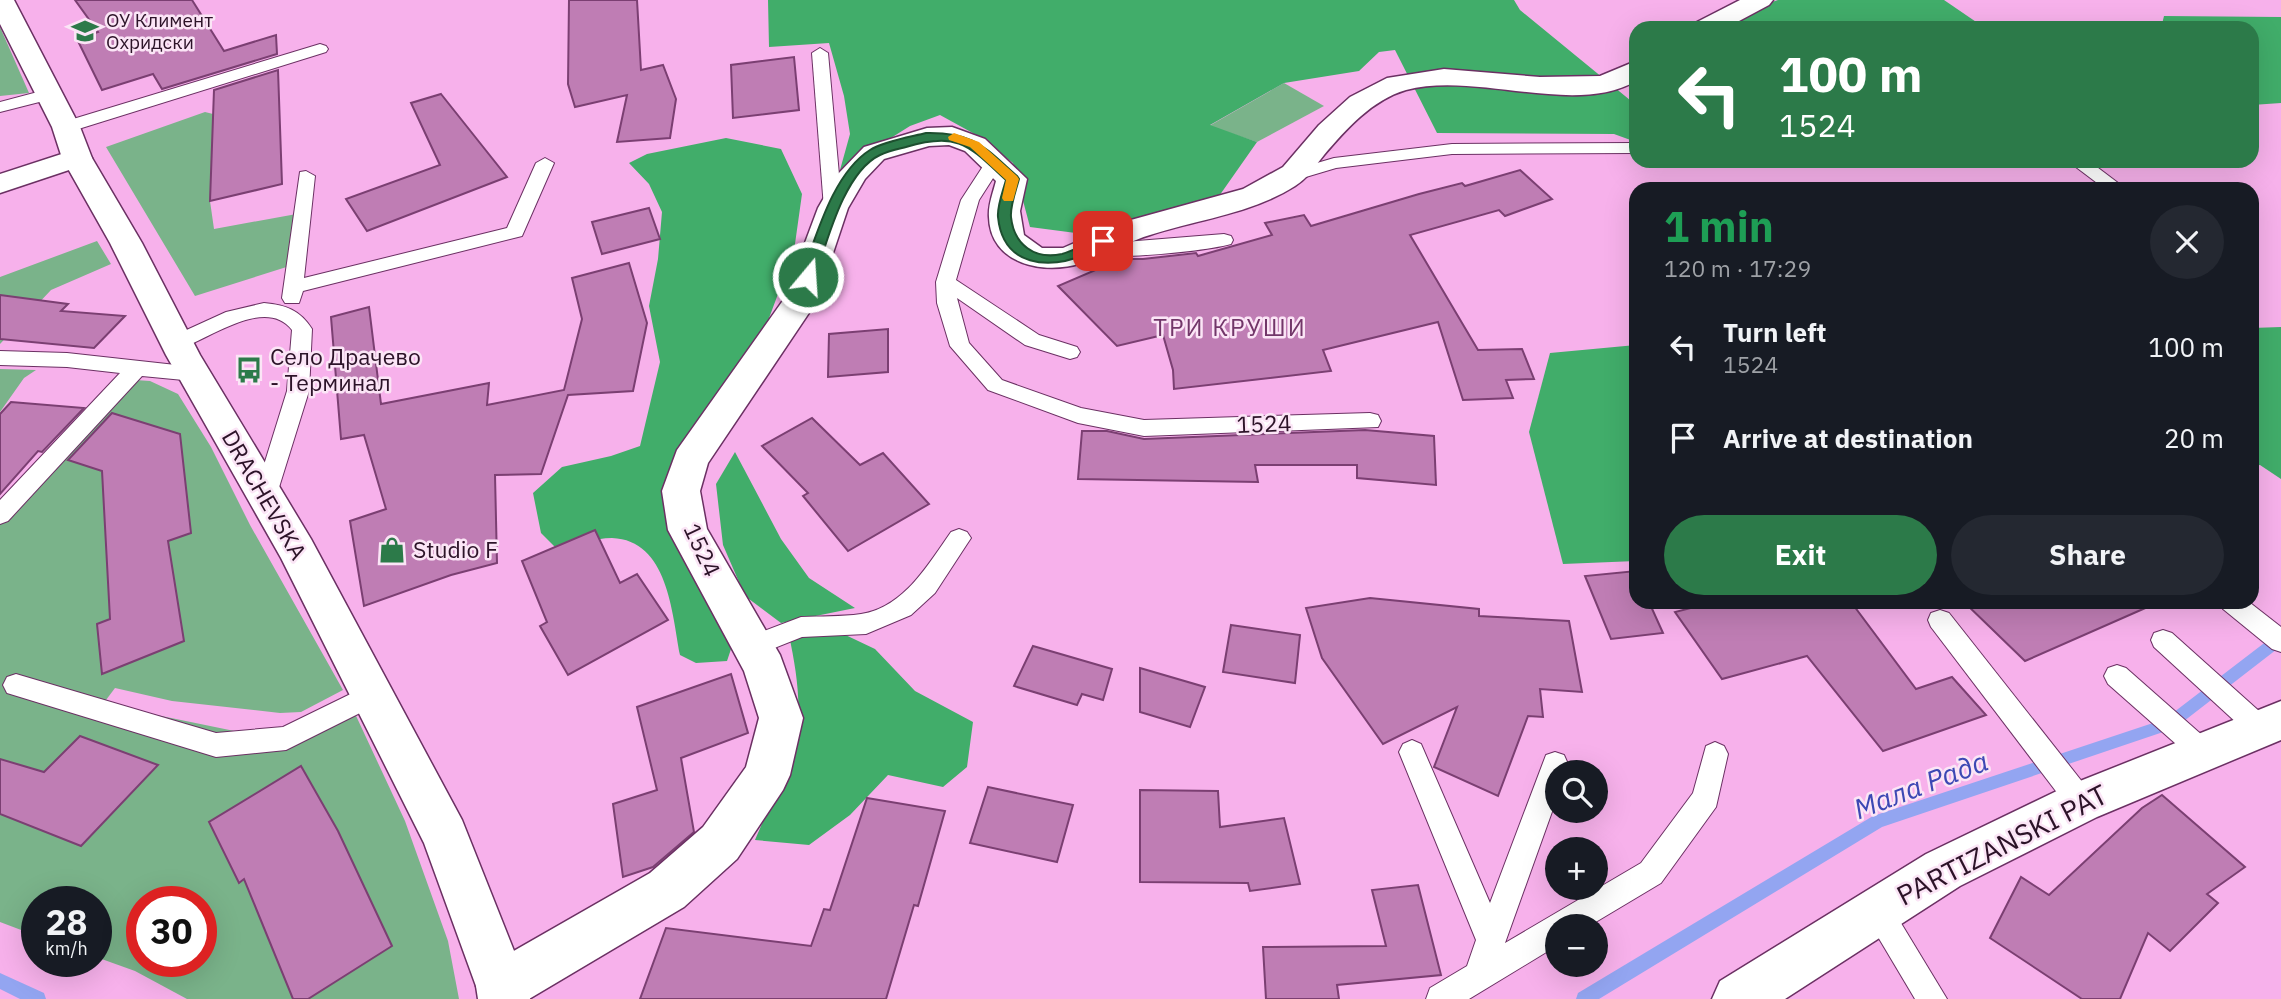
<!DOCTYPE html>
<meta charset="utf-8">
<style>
body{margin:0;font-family:"IBM Plex Sans",sans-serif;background:#242831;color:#f1f3f6;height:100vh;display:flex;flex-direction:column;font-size:26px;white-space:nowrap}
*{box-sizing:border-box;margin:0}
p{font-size:23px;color:#9ea1a6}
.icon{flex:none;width:38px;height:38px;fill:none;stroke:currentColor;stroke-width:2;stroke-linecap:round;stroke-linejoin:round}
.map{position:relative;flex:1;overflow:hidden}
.panel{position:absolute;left:1629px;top:182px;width:630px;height:427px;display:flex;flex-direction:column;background:#171b24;border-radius:21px;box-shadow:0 7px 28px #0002}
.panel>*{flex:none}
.top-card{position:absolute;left:1629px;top:21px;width:630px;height:147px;border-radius:21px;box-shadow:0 7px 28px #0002;background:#2c7a49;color:#fff;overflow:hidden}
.tools{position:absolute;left:1545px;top:760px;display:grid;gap:14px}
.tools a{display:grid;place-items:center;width:63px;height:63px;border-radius:50%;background:#171b24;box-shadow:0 7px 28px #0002;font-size:35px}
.speed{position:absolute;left:21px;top:886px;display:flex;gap:14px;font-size:35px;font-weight:700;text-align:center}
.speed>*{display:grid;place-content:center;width:91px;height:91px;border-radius:50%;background:#171b24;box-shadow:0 7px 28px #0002;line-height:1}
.speed small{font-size:18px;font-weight:400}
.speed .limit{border:10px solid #d22;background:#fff;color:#111}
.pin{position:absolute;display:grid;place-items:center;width:60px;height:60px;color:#fff;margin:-30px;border-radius:14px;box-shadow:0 4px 10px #0006}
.me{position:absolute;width:77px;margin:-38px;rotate:18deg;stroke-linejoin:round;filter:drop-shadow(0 0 5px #0008)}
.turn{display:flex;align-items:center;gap:24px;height:147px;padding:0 35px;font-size:32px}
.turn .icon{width:91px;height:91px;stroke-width:2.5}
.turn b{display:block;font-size:49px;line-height:60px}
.round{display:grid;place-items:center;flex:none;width:74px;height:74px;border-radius:37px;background:#242831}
.summary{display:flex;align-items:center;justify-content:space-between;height:119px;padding:0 35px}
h1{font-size:42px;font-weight:800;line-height:52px;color:#1e9e55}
.action{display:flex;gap:14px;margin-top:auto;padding:14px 35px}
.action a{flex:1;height:80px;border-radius:42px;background:#2c7a49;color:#fff;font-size:28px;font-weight:800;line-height:80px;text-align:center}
.action a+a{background:#242831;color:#f1f3f6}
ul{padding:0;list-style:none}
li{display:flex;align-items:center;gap:21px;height:91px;padding:0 35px}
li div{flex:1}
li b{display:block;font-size:26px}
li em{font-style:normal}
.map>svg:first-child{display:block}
</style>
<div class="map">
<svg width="2281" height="999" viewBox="0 0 2281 999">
<rect width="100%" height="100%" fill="#f7b1eb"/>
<g fill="#7ab38a" fill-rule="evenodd">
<polygon points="0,27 29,93 0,96"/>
<polygon points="1284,83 1324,106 1257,142 1209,126"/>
<polygon points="205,112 213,114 210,201 214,229 302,213 296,264 195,296 106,147"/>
<polygon points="97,241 111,264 51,290 0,344 0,277"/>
<polygon points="0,369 36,370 24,378 0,412"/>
<path d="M 135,380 L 150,381 L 178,394 L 211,447 L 250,525 L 343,690 L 301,712 L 280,713 L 172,701 L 115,688 L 103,704 L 249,734 L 303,726 L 351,705 L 405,821 L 448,941 L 459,999 L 187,999 L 135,971 L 96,957 L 96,901 L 37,901 L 37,936 L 0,922 L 0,519 ZM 142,901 L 201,901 L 201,961 L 142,961 Z"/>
</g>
<g fill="#41ad6a">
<polygon points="768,0 1514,0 1520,10 1636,105 1636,142 1614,134 1437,133 1395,50 1379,52 1359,71 1284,83 1210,125 1257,142 1217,199 1091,235 1030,227 1013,163 980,137 940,115 910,126 840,170 850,134 844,96 829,43 769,47"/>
<polygon points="1778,0 1944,0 1985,28 1751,28 1733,15"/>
<polygon points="2164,16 2281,17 2281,103 2252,105 2252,28 2161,28"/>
<path d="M 726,138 L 781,149 L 802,194 L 794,251 L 762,337 L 681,457 L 719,623 L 731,649 L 727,661 L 696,663 L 680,655 C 672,613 668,540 612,538 C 595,538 574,546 558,550 L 541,533 L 533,493 L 562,467 L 611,456 L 640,446 L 660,362 L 649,306 L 658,259 L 662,212 L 649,184 L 629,163 L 647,154 Z"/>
<polygon points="2281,327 2281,479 2260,465 2252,466 2252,328"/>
<polygon points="1636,345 1636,561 1563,564 1529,432 1550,353"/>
<polygon points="735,452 781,539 809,578 855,608 781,623 745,596 723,545 716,484"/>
<path d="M 835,630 L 875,649 L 915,691 L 973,722 L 967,767 L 943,787 L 888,775 L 850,815 L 809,845 L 755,840 C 768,809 795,754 798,722 C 800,692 795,664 789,635 Z"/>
</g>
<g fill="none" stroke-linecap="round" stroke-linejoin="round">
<g fill="#93a5f1" fill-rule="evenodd">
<polygon points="2281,632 2281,646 2175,728 1882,827 1599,999 1576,999 1578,993 1873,816 2165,719 2276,634"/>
<polygon points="0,973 44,993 46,999 20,999 0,989"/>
</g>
</g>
<g fill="#bf7db4" stroke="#7b3f72" stroke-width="2">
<polygon points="75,0 192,0 224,51 276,35 277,54 162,89 153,74 102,90 77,39 98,32"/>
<polygon points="569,0 637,0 641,70 663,65 676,99 670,138 617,142 627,95 575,107 568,84"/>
<polygon points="794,57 799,110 733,118 731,65"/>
<polygon points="278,70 282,184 210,201 214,90"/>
<polygon points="441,94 507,177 367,231 346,199 440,165 411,103"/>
<polygon points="1520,170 1552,199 1505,216 1499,210 1410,235 1478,350 1522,349 1534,379 1506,380 1513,398 1463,400 1438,322 1323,350 1331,371 1174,389 1173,370 1163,335 1117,346 1058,286 1121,259 1143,259 1196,253 1198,256 1272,235 1265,223 1304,215 1311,226 1419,194 1462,183 1465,186"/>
<polygon points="649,208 660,239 602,254 592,222"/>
<polygon points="629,263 647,323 633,391 568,395 541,474 495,475 497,563 451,575 364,606 350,521 386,509 364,435 341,439 331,317 369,307 381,404 489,383 487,405 564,390 582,319 572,278"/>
<polygon points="0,295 68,304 61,311 125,316 94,348 0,339"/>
<polygon points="888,329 888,372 828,377 829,334"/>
<polygon points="11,402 84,408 42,452 38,451 0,494 0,414"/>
<polygon points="112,413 180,434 191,533 168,541 184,641 102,674 97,624 110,619 102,471 68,460"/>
<polygon points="812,418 860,465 883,453 929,504 848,551 803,496 808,493 762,446"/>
<polygon points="1365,430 1434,436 1436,485 1357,478 1357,465 1255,465 1258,482 1078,479 1082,431 1107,431 1144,439"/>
<polygon points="595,530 620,583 637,574 668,620 568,675 540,626 547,622 522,561"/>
<polygon points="1636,571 1636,602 1649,602 1663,633 1611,639 1585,576"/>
<polygon points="1370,598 1479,609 1479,616 1569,621 1582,692 1540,689 1543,717 1528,716 1498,796 1434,767 1457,707 1383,744 1322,658 1306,608"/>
<polygon points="1714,602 1851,602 1916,689 1952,677 1986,715 1883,751 1807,656 1722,679 1675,612"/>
<polygon points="1964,602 2159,602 2025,661"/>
<polygon points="1231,625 1300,635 1295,683 1223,672"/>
<polygon points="1033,646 1112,669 1103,700 1082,694 1077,705 1014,686"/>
<polygon points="1140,668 1205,687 1190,727 1140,712"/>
<polygon points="731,674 748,733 681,758 694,832 653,867 623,877 613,804 657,790 637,707"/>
<polygon points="80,736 158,765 81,846 0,814 0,759 44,772"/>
<polygon points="301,766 338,831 392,946 308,999 293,999 244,879 239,883 209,822"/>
<polygon points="988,787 1073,805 1057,862 970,843"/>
<polygon points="1140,790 1218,791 1220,827 1284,818 1300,884 1250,891 1248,883 1140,882"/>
<polygon points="2162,795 2245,867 2207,894 2218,903 2170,951 2148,933 2120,999 2082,999 1990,938 2021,877 2049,895 2142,808"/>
<polygon points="867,798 945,811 918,906 914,905 886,999 640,999 666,928 811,946 824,909 830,910"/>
<polygon points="1418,885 1441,975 1337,985 1339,999 1266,999 1263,947 1386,946 1372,890"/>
</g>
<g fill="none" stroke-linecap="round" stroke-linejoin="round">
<g stroke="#6b3063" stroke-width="2">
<g id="service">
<polygon points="320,44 326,46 328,49 326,52 72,131 60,131 57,127 60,123"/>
<polygon points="820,48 828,53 842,208 833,214 824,208 812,53"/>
<polygon points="49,89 57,94 55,98 0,112 0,102"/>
<polygon points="1636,143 1636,153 1452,154 1336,168 1289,182 1280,177 1283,173 1334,158 1452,144"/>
<polygon points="995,156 1004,161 979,200 956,280 1039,335 1077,347 1080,352 1077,357 1070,359 1025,345 957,298 969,343 1002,380 1081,408 1144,420 1370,413 1378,415 1381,421 1378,427 1144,436 1078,423 988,390 950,346 937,303 936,282 961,200 989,157"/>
<polygon points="545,158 554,163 522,236 303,291 299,303 285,303 282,298 300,172 306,171 315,176 304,278 507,228 536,163"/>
<polygon points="2068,161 2089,161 2126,189 2105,189"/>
<path d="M 1224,234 L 1231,236 L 1233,240 L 1231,244 C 1202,252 1102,261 1075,254 L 1073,250 L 1075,246 Z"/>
<path d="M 264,303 C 286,305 300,310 312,329 L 309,391 L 276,497 L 273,503 L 265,506 L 257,503 L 254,497 L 287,391 L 292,330 C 265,295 207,341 176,350 L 169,348 L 166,343 L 169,338 L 226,312 Z"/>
<polygon points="0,351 67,353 194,367 201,369 204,374 201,379 194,381 142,376 8,521 0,524 0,500 120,373 67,367 0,365"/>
<path d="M 959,529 L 967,532 L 971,538 L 967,544 L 935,593 L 911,615 L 866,634 L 802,637 L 752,657 L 743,653 L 739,646 L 743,639 L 801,617 C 821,616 841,617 861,614 C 904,608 929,563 951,532 Z"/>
<polygon points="2220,602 2249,602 2281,627 2281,652 2272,649 2223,609"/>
<polygon points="1940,610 1949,613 2091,793 2095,802 2091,811 2081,815 2071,811 1931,627 1928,620 1931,613"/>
<polygon points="2163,630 2172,633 2269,720 2273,728 2269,736 2260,740 2251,736 2154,647 2151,640 2154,633"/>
<polygon points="2117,665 2126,668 2211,743 2215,751 2211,759 2202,763 2193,759 2108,684 2104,676 2108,668"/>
<polygon points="16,674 216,733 283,727 371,684 380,687 384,695 380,703 286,750 216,757 7,693 3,685 7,677"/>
<polygon points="1412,740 1421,744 1490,903 1546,755 1555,752 1564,755 1568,764 1566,772 1558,772 1558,795 1505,943 1641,863 1693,793 1706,746 1715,742 1724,746 1728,754 1716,807 1661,883 1589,926 1558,926 1558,945 1469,999 1426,999 1430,988 1467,966 1476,940 1399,752 1403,744"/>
<polygon points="1877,896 1887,900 1947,999 1915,999 1862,910 1867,900"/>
</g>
</g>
<g stroke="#6b3063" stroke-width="3">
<g id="minor">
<polygon points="1740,0 1773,0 1769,5 1726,28 1693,28 1697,22"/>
<path d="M 1636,61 L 1636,81 C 1574,117 1476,71 1406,90 C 1372,100 1346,129 1324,155 C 1315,166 1308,178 1295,186 C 1251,214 1199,219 1150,235 C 1126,242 1106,256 1082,263 C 1045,275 990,265 989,217 C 988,205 993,193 996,181 L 965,151 L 949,145 L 929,146 L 884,159 L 865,179 L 848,208 L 817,301 L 708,463 L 700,491 L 707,529 L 780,655 L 803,718 L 790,775 L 783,790 L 737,859 L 684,907 L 529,999 L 482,999 L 476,986 L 484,968 L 650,873 L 703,827 L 746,767 L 759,718 L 744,671 L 668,530 L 662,491 L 677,450 L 784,299 L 818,208 L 837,175 L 864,147 L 927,128 L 952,127 L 985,139 L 1027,179 L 1020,211 L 1024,235 L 1042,248 L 1063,248 L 1120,223 L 1243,189 L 1283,167 L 1319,125 L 1350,97 L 1387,78 L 1444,69 L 1540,77 L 1600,76 Z"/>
<polygon points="77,149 87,152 92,158 87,164 0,193 0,174"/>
<polygon points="2281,701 2281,740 2097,817 1960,886 1785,999 1712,999 1720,981 1926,854 2065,787"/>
</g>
</g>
<g stroke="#6b3063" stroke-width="3">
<polygon id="secondary" points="0,0 14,0 80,127 92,158 142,243 200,355 311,539 462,820 528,986 530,999 478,999 476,986 424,843 281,558 166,355 110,243 62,158 52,127 0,24"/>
</g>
<use href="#service" fill="#fff" fill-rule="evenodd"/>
<use href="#minor" fill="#fff" fill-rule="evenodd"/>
<use href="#secondary" fill="#fff" fill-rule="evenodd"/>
</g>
<path fill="#2c7a49" stroke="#1d4f2f" stroke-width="2" d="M 926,133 C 974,132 983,146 1017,176 L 1019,179 C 1016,190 1010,206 1011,217 C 1014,245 1035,260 1062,254 C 1074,251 1087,243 1098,238 L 1103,237 L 1109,241 C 1103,247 1094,250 1086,254 C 1049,270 1003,267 998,217 C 997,206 1003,191 1006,180 C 969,146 959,131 906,147 C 898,149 888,151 880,155 C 844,172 827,242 815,277 L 813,280 L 803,280 L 801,277 C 816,238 832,174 870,150 C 884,141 910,137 926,133 Z"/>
<polygon fill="#f59e0b" points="954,133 979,142 1017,176 1019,179 1013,201 1004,201 1002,198 1006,180 970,147 949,140 948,137"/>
<defs>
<g id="school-bare" transform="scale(2.1)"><path d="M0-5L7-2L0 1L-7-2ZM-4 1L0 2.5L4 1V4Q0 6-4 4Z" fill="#2c7a49" stroke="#fbe5f6" stroke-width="2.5" paint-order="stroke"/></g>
<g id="bus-bare" transform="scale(2.1)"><path d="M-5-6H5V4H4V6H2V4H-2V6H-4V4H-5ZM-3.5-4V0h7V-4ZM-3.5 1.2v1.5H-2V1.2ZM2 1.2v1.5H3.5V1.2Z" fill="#2c7a49" stroke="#fbe5f6" stroke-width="2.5" paint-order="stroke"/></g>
<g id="shop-bare" transform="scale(2.1)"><path d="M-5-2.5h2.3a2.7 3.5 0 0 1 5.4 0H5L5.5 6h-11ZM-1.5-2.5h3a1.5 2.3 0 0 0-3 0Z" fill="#2c7a49" stroke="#fbe5f6" stroke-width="2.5" paint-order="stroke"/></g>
</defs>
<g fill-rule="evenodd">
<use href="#school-bare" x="85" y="31"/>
<use href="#bus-bare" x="249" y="370"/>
<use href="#shop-bare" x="392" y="550"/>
</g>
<g text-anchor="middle" stroke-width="5" stroke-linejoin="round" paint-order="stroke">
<g font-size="19" fill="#2c1328" stroke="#fbe5f6" text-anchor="start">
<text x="106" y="27">ОУ Климент<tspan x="106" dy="22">Охридски</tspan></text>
</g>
<g font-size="23" fill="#2c1328" stroke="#fbe5f6" text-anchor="start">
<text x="270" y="365">Село Драчево<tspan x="270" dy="26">- Терминал</tspan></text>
<text x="413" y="558">Studio F</text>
</g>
<g font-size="23" fill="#2c1328" stroke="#fbe5f6">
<text transform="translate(1264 424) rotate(-2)" y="8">1524</text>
<text transform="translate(264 495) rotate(60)" y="8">DRACHEVSKA</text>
<text transform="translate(702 550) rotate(65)" y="8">1524</text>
</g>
<g font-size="24" letter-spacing="2" fill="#723669" stroke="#fbe5f6">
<text x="1230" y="336">ТРИ КРУШИ</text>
</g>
<g font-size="28" font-style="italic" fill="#3c48b4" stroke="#fbe5f6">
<text transform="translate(1921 785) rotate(-21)" y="10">Мала Рада</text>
</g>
<g font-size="28" fill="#2c1328" stroke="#fbe5f6">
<text transform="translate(2002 845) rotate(-27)" y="10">PARTIZANSKI PAT</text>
</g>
</g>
</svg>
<div class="tools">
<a><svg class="icon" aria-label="search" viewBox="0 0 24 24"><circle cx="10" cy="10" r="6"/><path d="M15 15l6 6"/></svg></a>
<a>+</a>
<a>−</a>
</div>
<div class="speed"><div>28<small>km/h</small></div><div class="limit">30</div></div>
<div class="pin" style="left:1103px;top:241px;background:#d93025"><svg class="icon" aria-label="arrive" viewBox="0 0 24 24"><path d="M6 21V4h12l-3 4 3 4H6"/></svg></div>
<svg class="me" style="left:808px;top:277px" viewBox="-20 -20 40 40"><circle r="17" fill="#2c7a49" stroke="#fff" stroke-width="3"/><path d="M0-11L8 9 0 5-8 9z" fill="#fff"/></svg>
<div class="top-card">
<div class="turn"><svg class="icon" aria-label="left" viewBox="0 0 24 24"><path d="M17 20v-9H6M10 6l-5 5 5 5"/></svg><div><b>100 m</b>1524</div></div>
</div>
<section class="panel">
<div class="summary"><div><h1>1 min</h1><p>120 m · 17:29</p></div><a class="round"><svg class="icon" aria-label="close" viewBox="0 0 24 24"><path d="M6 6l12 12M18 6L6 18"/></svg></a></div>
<ul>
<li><svg class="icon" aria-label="left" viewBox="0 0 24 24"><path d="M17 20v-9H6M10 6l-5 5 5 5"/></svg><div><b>Turn left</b><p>1524</p></div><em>100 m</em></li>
<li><svg class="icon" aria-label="arrive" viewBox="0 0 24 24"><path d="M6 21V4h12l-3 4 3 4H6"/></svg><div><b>Arrive at destination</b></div><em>20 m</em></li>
</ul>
<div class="action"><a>Exit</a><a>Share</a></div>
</section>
</div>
